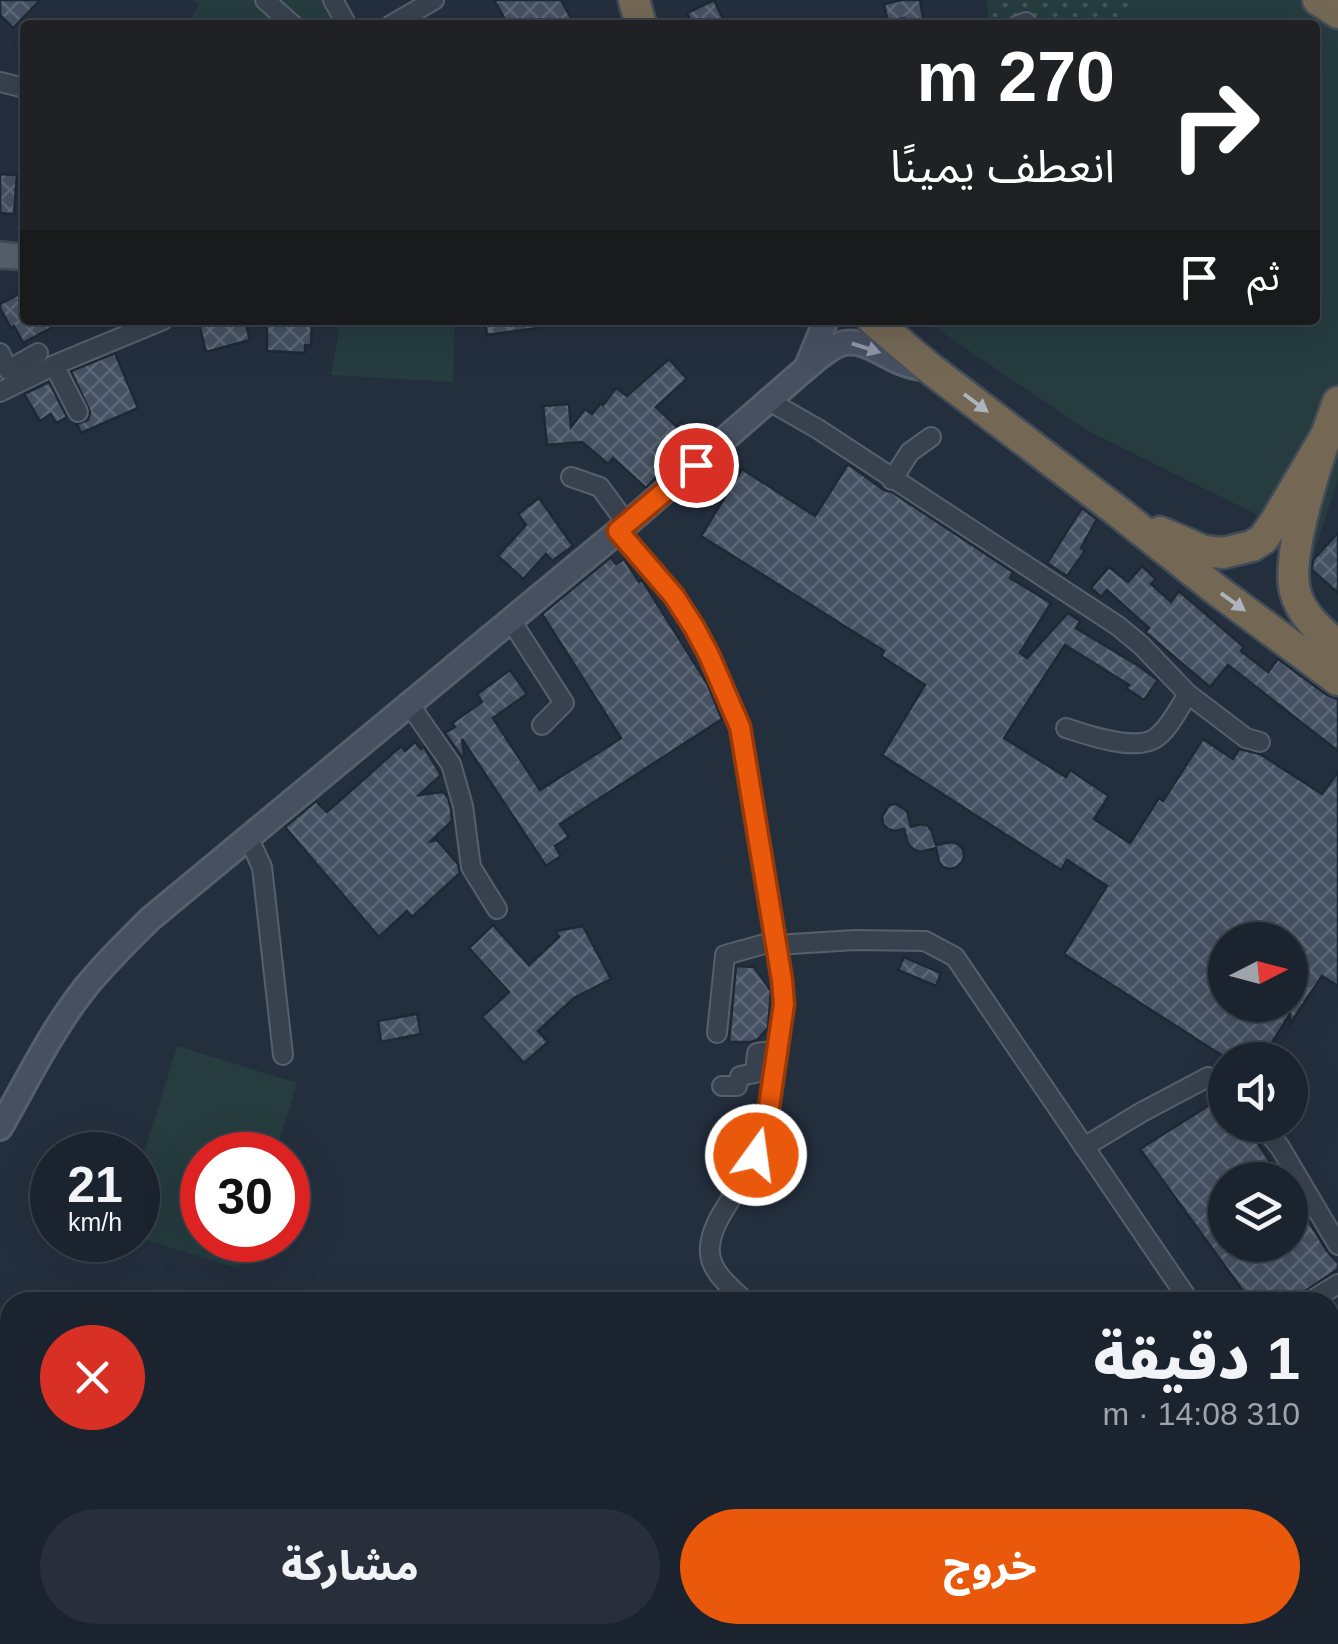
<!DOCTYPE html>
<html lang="ar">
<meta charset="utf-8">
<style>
body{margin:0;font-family:Helvetica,"Noto Sans Arabic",sans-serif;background:#282f3a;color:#f1f3f6;direction:rtl;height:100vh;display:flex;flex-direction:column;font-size:38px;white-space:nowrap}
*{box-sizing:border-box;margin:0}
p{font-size:32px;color:#a0a4aa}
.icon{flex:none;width:55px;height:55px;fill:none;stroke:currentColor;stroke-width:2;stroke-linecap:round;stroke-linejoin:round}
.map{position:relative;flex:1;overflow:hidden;direction:ltr}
.sheet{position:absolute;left:0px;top:1292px;width:1340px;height:352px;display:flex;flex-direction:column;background:#1b232e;border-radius:30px 30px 0 0;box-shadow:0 10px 40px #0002,0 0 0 2px #39404a;direction:rtl}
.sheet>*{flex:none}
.guide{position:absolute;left:20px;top:20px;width:1300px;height:305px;border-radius:10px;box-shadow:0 10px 40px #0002,0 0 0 2px #39404a;direction:rtl;background:#202124;color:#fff;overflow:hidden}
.needle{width:65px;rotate:84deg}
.tools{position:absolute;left:1208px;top:922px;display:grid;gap:20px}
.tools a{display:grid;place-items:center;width:100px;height:100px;border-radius:50%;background:#1b232e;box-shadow:0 10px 40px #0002,0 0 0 2px #39404a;font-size:50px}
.speed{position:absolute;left:30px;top:1132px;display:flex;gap:20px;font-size:50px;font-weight:700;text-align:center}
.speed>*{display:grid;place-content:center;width:130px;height:130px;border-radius:50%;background:#1b232e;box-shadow:0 10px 40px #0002,0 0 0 2px #39404a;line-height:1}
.speed small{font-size:25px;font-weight:400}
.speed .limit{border:15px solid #d22;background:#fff;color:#111}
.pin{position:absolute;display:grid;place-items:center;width:85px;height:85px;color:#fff;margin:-42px;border:5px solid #fff;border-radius:50%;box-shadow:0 2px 10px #0007}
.me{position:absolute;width:110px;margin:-55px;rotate:14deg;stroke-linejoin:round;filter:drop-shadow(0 0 8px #0008)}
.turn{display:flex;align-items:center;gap:35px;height:210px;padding:0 40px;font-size:45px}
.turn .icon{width:130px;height:130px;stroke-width:2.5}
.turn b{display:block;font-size:70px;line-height:85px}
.then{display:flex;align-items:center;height:95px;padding:0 40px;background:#0003;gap:20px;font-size:38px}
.round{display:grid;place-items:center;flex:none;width:105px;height:105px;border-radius:52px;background:#282f3a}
.head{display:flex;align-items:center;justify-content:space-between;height:170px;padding:0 40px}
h1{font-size:60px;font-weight:800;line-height:75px}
.primary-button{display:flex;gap:20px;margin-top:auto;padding:20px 40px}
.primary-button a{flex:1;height:115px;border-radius:60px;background:#ea580c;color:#fff;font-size:40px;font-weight:800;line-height:115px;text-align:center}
.primary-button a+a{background:#282f3a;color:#f1f3f6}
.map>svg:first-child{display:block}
</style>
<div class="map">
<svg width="1338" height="1644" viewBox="0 0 1338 1644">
<defs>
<pattern id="forest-firs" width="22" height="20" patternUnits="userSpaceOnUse" patternTransform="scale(2.5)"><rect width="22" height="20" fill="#263c3f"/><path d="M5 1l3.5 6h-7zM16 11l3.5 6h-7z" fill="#435659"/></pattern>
<pattern id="park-dots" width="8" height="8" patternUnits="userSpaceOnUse" patternTransform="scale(2.5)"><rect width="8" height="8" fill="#263c3f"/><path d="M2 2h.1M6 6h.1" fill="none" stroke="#435659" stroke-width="1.8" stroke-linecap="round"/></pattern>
<pattern id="building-cross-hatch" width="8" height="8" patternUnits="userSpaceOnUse" patternTransform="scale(2.5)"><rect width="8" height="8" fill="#455162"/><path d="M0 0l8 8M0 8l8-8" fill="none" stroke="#5d6877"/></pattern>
</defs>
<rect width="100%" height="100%" fill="#242f3e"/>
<g fill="#263c3f">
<polygon points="194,0 337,0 350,25 187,25 199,5"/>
<polygon points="1138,0 1338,0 1338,479 1314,553 1308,592 1256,514 1090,432 924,320 1315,320 1315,25 1127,25"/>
<polygon points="341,320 455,320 453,382 331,375"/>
<polygon points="177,1046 297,1083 275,1155 202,1155 202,1240 248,1240 239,1269 138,1237 138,1173"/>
</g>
<polygon fill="url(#forest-firs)" points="0,1537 10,1575 10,1614 0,1626"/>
<polygon fill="url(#park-dots)" points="987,0 1138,0 1127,25 989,25"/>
<g fill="url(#building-cross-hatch)" stroke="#1f2835" stroke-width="2.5" fill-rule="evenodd">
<polygon points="0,0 40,0 13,28 0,15"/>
<polygon points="494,0 561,0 575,25 508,25"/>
<polygon points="714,0 726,25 693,25 687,13"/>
<polygon points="902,0 920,0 924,23 906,25 904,18 888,22 884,4"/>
<polygon points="0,174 17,175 14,214 0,213"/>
<polygon points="25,291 25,320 66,320 25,342 25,346 14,326 11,328 0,308 0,304"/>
<polygon points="198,320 245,320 250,340 206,352"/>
<polygon points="267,320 312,320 311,346 305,345 305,353 267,351"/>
<polygon points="485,320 538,320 538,328 487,335"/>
<polygon points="115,353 138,408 81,433 77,424 88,420 90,412 71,371"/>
<polygon points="669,359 687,379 656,407 677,427 681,422 695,435 646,488 613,458 608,464 582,442 547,445 543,406 569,404 571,427 585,409 592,414 601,403 603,405 616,388 627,396"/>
<polygon points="49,382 67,417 56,423 51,414 40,421 24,394"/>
<path d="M 848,464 L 884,490 L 892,492 L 1013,572 L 1010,578 L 1051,603 L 1020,653 L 1027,658 L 1068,613 L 1080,621 L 1076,628 L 1137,665 L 1158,680 L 1144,700 L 1126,688 L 1129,685 L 1065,645 L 1004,738 L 1066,777 L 1070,770 L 1109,796 L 1094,819 L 1130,843 L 1159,798 L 1163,801 L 1203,739 L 1233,759 L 1239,749 L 1260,754 L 1322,794 L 1338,772 L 1338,986 L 1322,976 L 1290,1024 L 1290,1014 L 1261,1060 L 1229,1060 L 1064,954 L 1107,886 L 1067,860 L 1061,870 L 882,755 L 925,685 L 881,656 L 884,651 L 701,536 L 742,469 L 815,516 ZM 1225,940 L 1290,940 L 1290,1005 L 1225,1005 Z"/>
<polygon points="539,498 573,546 552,561 546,554 523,579 498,556 526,525 518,514"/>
<polygon points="1082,508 1097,519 1081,548 1085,551 1067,576 1047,563"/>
<polygon points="1338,533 1338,593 1312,570 1313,560"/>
<polygon points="611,557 616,564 624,559 639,582 642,580 707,683 722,719 560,824 569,837 555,846 561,856 546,866 462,739 464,755 462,757 445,733 455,727 452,723 482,702 477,694 510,670 527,694 493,718 540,790 621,738 542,614"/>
<polygon points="1142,566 1156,579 1151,584 1171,602 1179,591 1244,647 1241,651 1268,672 1278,659 1327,695 1338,699 1338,751 1228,665 1210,687 1145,632 1149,628 1107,590 1101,597 1091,588 1109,567 1128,582"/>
<polygon points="415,742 421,749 424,747 441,775 419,795 443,792 448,797 451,809 452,821 431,841 437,840 458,864 460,873 412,917 407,911 379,937 285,827 316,801 327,812 401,746 405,751"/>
<polygon points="896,804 907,811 911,827 921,824 928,826 932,832 936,845 951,842 958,844 963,849 964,856 962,862 957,867 950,869 943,867 939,862 936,848 920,852 913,849 908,844 904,829 895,831 888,829 883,824 882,817 889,805"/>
<polygon points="493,925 529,965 559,937 556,931 583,926 611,979 574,998 538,1031 548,1042 524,1063 482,1017 509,992 469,948"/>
<polygon points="904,957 941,973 936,986 898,970"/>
<polygon points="736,966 754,967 771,991 768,1028 757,1040 751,1042 729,1042"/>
<polygon points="417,1014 421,1034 381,1042 378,1021"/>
<polygon points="1222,1097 1225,1097 1225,1125 1246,1125 1282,1180 1225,1180 1225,1245 1290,1245 1290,1191 1327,1251 1338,1263 1338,1269 1289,1302 1251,1302 1140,1149"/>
</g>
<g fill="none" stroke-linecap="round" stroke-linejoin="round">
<g stroke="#565f6c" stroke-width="22">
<g id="street">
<polyline points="265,0 293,25"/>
<polyline points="333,0 347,25"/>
<polyline points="391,25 434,0"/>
<polyline points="1018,25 1026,22"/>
<polyline points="0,82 25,88"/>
<polyline points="0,353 8,370 38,353"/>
<polyline points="54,365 78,412"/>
<polyline points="0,392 59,363 163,320"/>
<polyline points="769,401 818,429 1118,626 1141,645 1188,694 1246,738 1260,742"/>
<polyline points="571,477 600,487 627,524"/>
<polyline points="892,480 910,452 931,437"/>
<path d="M 618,531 L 674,595 L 709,655 L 739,727 L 783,979 C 784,1009 779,1036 775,1065 C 770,1095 768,1127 756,1156 C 744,1186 707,1222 710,1253 C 711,1273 733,1289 746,1302"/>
<polyline points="510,619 564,703 542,725"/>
<polyline points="409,704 451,764 463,806 471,867 497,909"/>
<path d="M 1066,728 C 1087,735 1133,751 1154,739 C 1168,731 1179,708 1188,694"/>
<polyline points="249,839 262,867 283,1055"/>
<polyline points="776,945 855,940 925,941 955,957 1190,1302"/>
<polyline points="717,1033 725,955 775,941"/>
<polyline points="722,1086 737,1086 740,1076 755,1073 757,1053 777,1050"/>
<polyline points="1262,1125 1280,1147 1338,1245"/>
<polyline points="1084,1147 1142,1112 1208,1077 1225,1085"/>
<polyline points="1309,1302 1338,1284"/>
<polyline points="765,1644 768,1635"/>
</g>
</g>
<g stroke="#565f6c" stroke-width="28">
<g id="secondary">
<polyline points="807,366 826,320"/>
<path d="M 0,1128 C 27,1081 51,1031 85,988 C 105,963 128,941 150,919 L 627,524 L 805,369 C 815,361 826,350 838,345 C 861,335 884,357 905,364 C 912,367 921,368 928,369"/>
</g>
</g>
<g stroke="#414a57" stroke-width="30">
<polyline id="primary" points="0,255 25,257"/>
</g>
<g stroke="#434c59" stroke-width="35">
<g id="highway">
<polyline points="634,0 641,25"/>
<polyline points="1318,0 1338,13"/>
<polyline points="873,320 932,370 1121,514 1214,588 1338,680"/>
<path d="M 1338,402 C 1323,443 1285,552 1295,591 C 1301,615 1320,631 1338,646"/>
<polyline points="1160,532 1204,551 1223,553 1252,546 1263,539 1275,522 1325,437"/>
</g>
</g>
<use href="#street" stroke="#38414e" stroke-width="18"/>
<use href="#secondary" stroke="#465061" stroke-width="22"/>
<use href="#primary" stroke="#56606e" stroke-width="25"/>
<use href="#highway" stroke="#746855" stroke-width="30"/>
</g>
<defs><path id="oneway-solid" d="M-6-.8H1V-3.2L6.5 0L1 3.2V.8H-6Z" transform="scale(2.5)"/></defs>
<use fill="#8e96a5" href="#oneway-solid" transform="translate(866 348) rotate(18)"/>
<g fill="#aeb4bd">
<use href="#oneway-solid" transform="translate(976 403) rotate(37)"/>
<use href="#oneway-solid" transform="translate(1233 602) rotate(36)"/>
</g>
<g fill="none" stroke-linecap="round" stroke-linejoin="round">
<g stroke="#983908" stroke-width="25">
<polyline id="route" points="696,465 618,531 674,596 694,627 709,655 740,727 782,980 784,1004 768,1114 756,1155"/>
</g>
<use href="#route" stroke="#ea580c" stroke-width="18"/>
</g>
</svg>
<div class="tools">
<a><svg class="needle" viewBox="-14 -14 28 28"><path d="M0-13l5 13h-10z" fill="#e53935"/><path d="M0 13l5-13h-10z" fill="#a0a4aa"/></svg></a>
<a><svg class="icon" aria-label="sound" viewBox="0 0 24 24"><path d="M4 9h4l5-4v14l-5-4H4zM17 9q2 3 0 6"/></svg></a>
<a><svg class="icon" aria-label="layers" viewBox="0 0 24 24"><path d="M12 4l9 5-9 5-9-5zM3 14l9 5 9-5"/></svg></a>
</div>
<div class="speed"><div>21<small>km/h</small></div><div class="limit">30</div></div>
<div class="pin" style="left:696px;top:465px;background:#d93025"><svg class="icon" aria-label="arrive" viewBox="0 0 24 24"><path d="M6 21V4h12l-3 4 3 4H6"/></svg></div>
<svg class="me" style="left:756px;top:1155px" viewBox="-20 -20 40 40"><circle r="17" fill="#ea580c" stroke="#fff" stroke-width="3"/><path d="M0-11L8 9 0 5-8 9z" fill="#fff"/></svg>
<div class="guide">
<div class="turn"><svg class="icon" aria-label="right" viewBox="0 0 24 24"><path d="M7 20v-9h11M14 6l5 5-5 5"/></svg><div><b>270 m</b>انعطف يمينًا</div></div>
<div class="then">ثم<svg class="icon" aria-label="arrive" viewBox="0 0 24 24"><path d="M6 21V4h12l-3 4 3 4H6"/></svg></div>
</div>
<section class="sheet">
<div class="head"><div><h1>1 دقيقة</h1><p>310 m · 14:08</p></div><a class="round" style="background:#d93025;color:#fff"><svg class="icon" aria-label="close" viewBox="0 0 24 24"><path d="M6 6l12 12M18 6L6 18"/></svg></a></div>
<div class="primary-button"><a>خروج</a><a>مشاركة</a></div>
</section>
</div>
